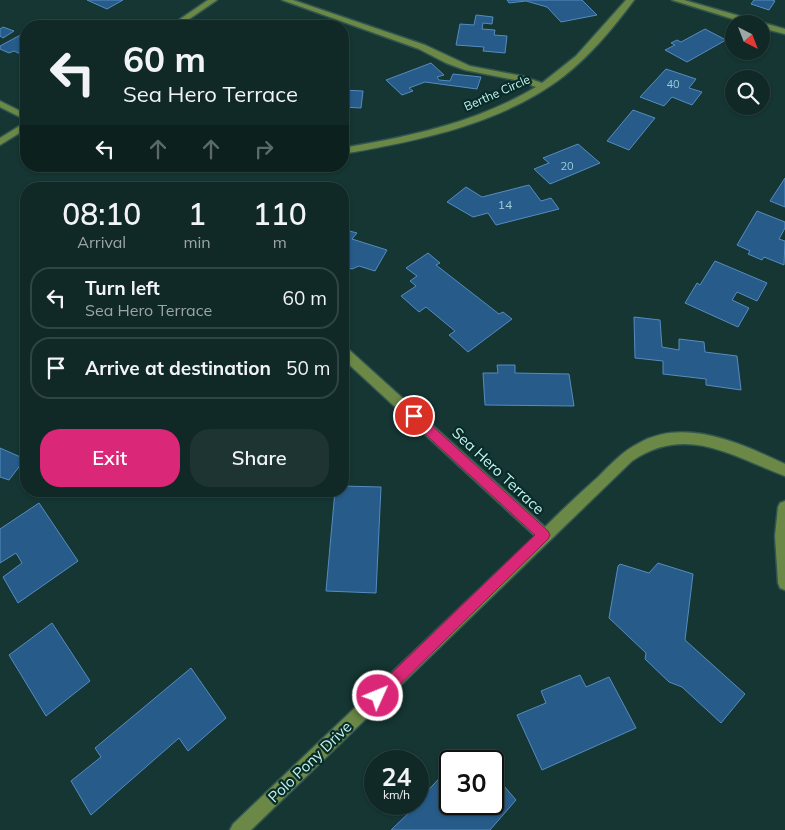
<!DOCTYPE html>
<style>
body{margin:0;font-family:Mulish,sans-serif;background:#1e3432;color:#f1f3f6;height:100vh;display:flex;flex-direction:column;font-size:19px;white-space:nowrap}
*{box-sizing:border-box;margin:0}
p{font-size:16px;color:#9ca6a7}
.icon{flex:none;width:28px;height:28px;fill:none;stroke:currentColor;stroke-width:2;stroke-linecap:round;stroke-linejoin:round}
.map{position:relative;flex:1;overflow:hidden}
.details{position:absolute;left:20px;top:182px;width:329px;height:315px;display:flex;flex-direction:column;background:#102826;border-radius:20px;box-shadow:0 1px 4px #0004,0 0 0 1px #304443}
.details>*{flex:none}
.top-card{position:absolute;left:20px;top:20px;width:329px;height:152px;border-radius:20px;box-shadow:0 1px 4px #0004,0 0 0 1px #304443;background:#102826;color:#f1f3f6;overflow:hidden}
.needle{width:32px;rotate:138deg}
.tools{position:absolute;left:725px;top:15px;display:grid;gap:10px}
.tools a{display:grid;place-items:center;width:45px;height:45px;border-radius:50%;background:#102826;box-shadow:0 1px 4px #0004,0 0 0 1px #304443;font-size:25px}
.speed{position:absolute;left:364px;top:750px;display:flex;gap:10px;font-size:25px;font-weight:700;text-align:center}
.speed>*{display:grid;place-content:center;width:65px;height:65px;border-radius:50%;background:#102826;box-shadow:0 1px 4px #0004,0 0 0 1px #304443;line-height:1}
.speed small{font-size:12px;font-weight:400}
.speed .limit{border:2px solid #111;border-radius:8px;background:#fff;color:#111}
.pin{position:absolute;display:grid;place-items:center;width:42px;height:42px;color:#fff;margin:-21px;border:2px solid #fff;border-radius:50%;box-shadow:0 1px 5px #0007}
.me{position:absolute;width:55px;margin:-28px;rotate:46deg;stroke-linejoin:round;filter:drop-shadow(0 0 4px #0008)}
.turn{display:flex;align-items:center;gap:18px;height:105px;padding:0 20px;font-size:22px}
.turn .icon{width:65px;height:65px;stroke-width:2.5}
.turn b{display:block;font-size:35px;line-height:42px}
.lanes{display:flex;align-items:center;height:48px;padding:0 20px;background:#0003;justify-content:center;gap:25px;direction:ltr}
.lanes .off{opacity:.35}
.eta{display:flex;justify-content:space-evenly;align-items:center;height:85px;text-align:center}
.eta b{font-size:30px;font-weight:600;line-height:35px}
.action{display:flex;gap:10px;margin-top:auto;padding:10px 20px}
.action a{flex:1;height:58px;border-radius:20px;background:#db2777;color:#fff;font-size:20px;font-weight:600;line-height:58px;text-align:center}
.action a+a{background:#1e3432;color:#f1f3f6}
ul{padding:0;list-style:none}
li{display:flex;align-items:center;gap:15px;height:62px;margin:0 10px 8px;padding:0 10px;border:2px solid #304443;border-radius:20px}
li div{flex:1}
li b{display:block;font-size:19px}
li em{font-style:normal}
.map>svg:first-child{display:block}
</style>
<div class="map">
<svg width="785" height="830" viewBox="0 0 785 830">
<rect width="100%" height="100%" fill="#153633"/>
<g fill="#265b8a" stroke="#558cc0">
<polygon points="87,0 123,0 107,9"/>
<polygon points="507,0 582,0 597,15 561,22 547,7 526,1 509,3"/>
<polygon points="754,0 772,0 775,1 769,10 751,4"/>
<polygon points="476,15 493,17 492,24 483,23 482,29 495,30 494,35 507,36 505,53 483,51 484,47 456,45 460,24 474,25"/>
<polygon points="3,27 14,31 3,38 0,36 0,29"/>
<polygon points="705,29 726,40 687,62 665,50 675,45 671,43 677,40 681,42"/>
<polygon points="26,32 26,60 22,58 25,56 14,51 9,53 0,49 0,46"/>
<polygon points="431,63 444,75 437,77 439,80 450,81 453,74 481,77 477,89 425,82 409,88 413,91 402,95 386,80"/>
<polygon points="666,69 696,79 689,88 702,92 692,105 672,97 664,106 640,97"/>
<polygon points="342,90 363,91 361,108 342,107"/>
<polygon points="633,110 655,118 629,150 607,141"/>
<polygon points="578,144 600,163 550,184 534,169 549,163 543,158"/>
<polygon points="785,178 785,207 770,201"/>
<polygon points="529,185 541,201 551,198 559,209 496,225 488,213 473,217 447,202 466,187 482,197"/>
<polygon points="757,211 785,222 785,228 779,239 785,241 784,265 764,257 762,260 748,254 750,251 737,245"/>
<polygon points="342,229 357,233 352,239 387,250 375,271 359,266 352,269 342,266"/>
<polygon points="428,253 440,263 436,265 499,314 503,312 512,319 468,352 449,335 455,331 426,307 419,312 401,296 416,286 410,281 417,276 406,268"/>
<polygon points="715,261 767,283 757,301 737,292 732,300 749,308 738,327 685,303 697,283 700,285"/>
<polygon points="634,317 660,320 662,347 679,350 679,339 704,342 705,352 737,356 741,390 706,385 706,379 663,374 663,361 635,358"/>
<polygon points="497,365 515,365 515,373 569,374 574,406 485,405 483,373 498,373"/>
<polygon points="0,448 25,459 9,480 0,477"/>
<polygon points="342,486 381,487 376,593 326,591 335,491 342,491"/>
<polygon points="39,503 78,561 18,603 3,577 22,563 16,553 0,563 0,529"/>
<polygon points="658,563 693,574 685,640 745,694 721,723 682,687 669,682 645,659 646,653 609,618 618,566 620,564 649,573"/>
<polygon points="52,623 90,681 46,716 9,655"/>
<polygon points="191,668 226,718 188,751 179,738 91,815 71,781 101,757 95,748"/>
<polygon points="580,675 586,687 609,677 636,728 542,770 517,715 546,703 541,691"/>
<polygon points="449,768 450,804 492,804 492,772 516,800 490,830 391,830 418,804 418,801"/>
</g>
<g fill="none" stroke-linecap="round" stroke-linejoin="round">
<g stroke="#315551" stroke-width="3">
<g id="minor">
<polygon points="208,0 217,0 179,26 170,26"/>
<path d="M 282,0 L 293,0 L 425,45 L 470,66 L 522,76 L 542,83 L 576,56 L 626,0 L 634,0 C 614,27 591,55 564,76 C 502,124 418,141 342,154 L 342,148 C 409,137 478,122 536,87 L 520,81 L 465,70 L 446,63 L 419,49 Z"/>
<polygon points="672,0 684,0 785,29 785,34 761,28 761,24 749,24"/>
<polygon points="0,101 26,114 26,120 0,107"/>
<polygon points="26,122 26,129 0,145 0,138"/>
<path d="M 342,345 L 346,347 L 545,527 C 562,510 580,493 598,477 C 611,464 623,451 639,443 C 685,417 742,444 785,464 L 785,476 C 732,456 686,424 632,461 L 251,830 L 230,830 L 233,824 L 535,536 L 342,358 Z"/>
<polygon points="785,501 785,590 780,588 778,583 775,536 778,507 780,503"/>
</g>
</g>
<use href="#minor" fill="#6b8846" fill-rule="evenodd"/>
</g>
<polygon fill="#db2777" stroke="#8e194d" points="414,412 418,413 548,531 550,535 548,539 383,701 378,703 373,701 370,696 373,691 535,535 410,420 409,416 410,413"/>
<g text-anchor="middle" stroke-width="4.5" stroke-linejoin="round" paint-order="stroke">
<g font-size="11" fill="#9eced6">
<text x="673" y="88">40</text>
<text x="567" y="170">20</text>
</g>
<g font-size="12" fill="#c6f5f0" stroke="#092c29">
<text transform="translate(497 93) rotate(-24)" y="4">Berthe Circle</text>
</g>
<g font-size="12" fill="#9eced6">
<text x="505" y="209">14</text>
</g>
<g font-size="15" fill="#c6f5f0" stroke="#092c29">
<text transform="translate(498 471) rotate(43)" y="5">Sea Hero Terrace</text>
<text transform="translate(310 762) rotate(-44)" y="5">Polo Pony Drive</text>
</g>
</g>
</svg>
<div class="tools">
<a><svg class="needle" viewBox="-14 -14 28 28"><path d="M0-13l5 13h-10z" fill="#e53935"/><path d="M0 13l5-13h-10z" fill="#9ca6a7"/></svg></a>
<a><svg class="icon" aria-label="search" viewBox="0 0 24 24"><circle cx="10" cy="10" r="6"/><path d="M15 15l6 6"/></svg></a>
</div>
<div class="speed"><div>24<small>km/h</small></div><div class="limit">30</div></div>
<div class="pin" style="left:414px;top:416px;background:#d93025"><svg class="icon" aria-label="arrive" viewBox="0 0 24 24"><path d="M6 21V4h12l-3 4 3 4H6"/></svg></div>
<svg class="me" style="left:378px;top:696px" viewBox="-20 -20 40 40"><circle r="17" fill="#db2777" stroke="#fff" stroke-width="3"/><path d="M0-11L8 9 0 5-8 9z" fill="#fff"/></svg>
<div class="top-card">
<div class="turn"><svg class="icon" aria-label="left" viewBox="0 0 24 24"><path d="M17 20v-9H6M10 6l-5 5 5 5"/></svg><div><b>60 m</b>Sea Hero Terrace</div></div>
<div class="lanes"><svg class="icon" aria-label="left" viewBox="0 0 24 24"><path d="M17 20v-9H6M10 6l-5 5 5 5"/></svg><svg class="icon off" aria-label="ahead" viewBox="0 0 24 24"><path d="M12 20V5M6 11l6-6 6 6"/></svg><svg class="icon off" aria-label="ahead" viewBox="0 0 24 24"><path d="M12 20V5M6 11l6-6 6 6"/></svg><svg class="icon off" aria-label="right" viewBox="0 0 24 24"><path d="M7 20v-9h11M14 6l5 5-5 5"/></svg></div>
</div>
<section class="details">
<div class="eta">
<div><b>08:10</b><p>Arrival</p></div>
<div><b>1</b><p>min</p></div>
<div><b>110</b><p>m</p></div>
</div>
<ul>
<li><svg class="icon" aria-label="left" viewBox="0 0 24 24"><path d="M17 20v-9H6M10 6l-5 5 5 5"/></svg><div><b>Turn left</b><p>Sea Hero Terrace</p></div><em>60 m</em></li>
<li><svg class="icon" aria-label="arrive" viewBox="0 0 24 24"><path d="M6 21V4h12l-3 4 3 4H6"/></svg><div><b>Arrive at destination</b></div><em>50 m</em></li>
</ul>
<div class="action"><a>Exit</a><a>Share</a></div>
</section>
</div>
